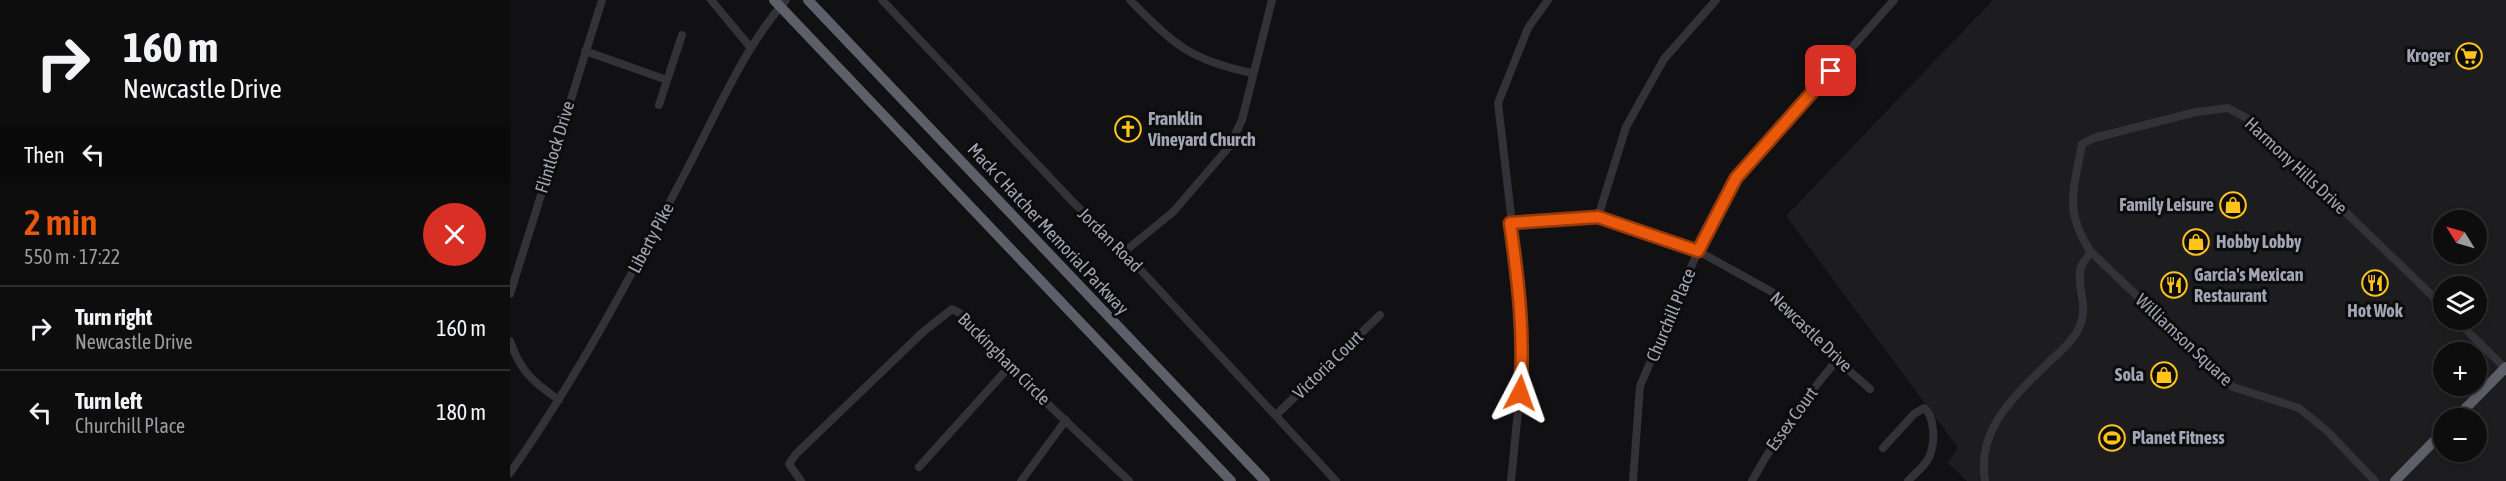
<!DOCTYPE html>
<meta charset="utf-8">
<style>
body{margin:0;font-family:"Asap Condensed",sans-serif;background:#1b1b1c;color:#f1f3f6;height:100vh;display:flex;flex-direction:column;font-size:22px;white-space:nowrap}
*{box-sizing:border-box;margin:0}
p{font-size:20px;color:#9a9c9e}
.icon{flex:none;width:33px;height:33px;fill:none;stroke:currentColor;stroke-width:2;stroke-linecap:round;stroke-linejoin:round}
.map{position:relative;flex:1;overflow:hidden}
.sheet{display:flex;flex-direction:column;background:#0d0d0e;width:510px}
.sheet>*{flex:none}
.guide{background:#0d0d0e;color:#f1f3f6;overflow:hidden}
.needle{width:39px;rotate:307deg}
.tools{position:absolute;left:1923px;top:210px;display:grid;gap:12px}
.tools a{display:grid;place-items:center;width:54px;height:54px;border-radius:50%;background:#0d0d0e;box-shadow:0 3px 9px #0003,0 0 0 2px #2d2d2e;font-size:30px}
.pin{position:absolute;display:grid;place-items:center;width:51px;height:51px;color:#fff;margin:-26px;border-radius:12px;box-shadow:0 3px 9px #0006}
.me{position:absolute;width:66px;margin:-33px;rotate:4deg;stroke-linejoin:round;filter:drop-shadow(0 0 4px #0008)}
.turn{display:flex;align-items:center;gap:21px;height:126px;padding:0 24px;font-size:27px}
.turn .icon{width:78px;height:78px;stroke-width:2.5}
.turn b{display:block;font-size:42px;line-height:51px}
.then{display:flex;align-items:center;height:57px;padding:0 24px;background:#0003;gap:12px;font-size:22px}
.round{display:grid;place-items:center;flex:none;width:63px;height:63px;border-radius:32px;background:#1b1b1c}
.overview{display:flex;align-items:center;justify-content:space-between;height:102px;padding:0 24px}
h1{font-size:36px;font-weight:600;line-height:45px;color:#ea580c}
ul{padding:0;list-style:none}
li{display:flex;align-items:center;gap:18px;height:84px;padding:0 24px;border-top:2px solid #2d2d2e}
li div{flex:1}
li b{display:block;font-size:22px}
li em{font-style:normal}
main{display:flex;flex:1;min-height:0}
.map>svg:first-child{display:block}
</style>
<main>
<section class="sheet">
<div class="guide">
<div class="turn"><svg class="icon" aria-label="right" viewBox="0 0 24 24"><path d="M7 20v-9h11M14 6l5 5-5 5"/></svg><div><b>160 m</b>Newcastle Drive</div></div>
<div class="then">Then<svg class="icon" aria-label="left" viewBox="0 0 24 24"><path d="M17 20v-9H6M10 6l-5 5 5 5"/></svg></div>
</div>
<div class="overview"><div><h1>2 min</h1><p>550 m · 17:22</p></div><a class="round" style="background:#d93025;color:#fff"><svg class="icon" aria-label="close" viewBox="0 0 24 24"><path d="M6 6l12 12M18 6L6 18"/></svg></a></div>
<ul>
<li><svg class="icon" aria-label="right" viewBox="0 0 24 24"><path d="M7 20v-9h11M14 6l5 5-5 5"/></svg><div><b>Turn right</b><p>Newcastle Drive</p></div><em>160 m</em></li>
<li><svg class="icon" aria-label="left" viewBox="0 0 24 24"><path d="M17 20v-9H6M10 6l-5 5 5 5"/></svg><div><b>Turn left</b><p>Churchill Place</p></div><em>180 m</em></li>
</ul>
</section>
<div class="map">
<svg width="1996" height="481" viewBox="0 0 1996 481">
<rect width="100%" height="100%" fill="#111113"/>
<path fill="#1d1d20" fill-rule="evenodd" d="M 1483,0 L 1996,0 L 1996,481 L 1457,481 L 1437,462 L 1448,448 L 1276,216 ZM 1934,220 L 1966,220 L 1966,254 L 1934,254 ZM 1934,286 L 1966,286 L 1966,320 L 1934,320 ZM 1934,352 L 1966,352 L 1966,386 L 1934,386 ZM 1934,418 L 1966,418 L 1966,452 L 1934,452 Z"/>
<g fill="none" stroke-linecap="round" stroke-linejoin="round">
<g stroke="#323238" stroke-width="8">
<polyline points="201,0 241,48"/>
<polyline points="372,0 563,202 614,252 826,481"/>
<path d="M 620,0 C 665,45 678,59 742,73"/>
<polyline points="75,51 157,80"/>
<polyline points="149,105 172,35"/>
<polyline points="1088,217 1116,127 1154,59 1206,0"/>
<polyline points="1000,223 1088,217 1188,251 1262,292 1327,360 1360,389"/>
<polyline points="614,252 663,212 719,147 732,120 762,0"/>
<polyline points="0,294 92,0"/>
<polyline points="1946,320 1995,368"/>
<path d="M 0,341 C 11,372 23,382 49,400"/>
<polyline points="766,415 870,315"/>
<path d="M 1373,448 L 1404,414 L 1414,408 C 1425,416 1425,442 1420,455 C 1417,465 1405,473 1398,481"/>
<polyline points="409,467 500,366"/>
<path d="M 0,473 C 67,378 121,276 175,173 C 206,115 232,50 276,0"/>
<polyline points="291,481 279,464 286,454 413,332 442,309 451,314 524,391 619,481"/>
<polyline points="511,481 556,420"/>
<polyline points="1001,481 1012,371 1009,284 988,103 1018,28 1038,0"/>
<polyline points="1123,481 1130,386 1188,251 1226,178 1384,0"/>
<path d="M 1242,481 C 1266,437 1295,398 1327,360"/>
<path d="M 1475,481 C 1466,428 1506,395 1540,361 C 1549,353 1562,342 1568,330 C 1581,304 1565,289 1571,267 C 1573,262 1578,256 1581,252"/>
<path d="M 1865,481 L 1817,431 L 1789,408 L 1723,387 L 1581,252 C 1553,211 1564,189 1572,144 L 1584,138 L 1686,112 L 1718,108 L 1740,120 L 1934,307"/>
</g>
<g stroke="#5d6069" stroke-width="10">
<polyline points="264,0 721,481"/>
<polyline points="298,0 755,481"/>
<polyline points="1946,418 1996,367"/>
<polyline points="1885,481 1934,431"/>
</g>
</g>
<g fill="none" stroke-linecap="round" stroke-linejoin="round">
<g stroke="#983908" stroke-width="15">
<path id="route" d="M 1010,393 C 1015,336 1008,279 1000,223 L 1088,217 L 1188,251 L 1226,178 L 1321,71"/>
</g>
<use href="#route" stroke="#ea580c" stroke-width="10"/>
</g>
<defs>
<g id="supermarket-ring" transform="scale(1.35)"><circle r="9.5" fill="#0c0c0d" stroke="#ffc41c" stroke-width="1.5"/><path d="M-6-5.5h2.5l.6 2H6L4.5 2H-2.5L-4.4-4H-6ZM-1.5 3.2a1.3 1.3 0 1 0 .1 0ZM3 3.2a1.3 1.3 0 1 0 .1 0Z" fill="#ffc41c"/></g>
<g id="church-ring" transform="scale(1.35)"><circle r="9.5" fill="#0c0c0d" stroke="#ffc41c" stroke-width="1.5"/><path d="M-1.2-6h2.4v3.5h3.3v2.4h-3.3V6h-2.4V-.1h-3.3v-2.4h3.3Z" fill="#ffc41c"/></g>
<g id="shop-ring" transform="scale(1.35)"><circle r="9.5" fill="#0c0c0d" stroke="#ffc41c" stroke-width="1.5"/><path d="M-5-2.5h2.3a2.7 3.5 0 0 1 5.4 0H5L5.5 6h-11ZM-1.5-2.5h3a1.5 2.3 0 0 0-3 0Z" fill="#ffc41c"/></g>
<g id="restaurant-ring" transform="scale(1.35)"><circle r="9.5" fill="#0c0c0d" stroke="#ffc41c" stroke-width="1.5"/><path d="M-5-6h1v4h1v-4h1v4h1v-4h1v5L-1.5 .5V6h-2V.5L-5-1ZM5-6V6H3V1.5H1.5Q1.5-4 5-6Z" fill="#ffc41c"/></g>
<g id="stadium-ring" transform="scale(1.35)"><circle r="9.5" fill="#0c0c0d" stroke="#ffc41c" stroke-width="1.5"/><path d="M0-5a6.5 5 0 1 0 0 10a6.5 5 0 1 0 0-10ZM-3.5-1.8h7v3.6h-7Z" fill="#ffc41c"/></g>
</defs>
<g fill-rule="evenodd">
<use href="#supermarket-ring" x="1959" y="56"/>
<use href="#church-ring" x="618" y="129"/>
<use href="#shop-ring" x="1723" y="205"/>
<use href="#shop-ring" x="1686" y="242"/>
<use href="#restaurant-ring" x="1865" y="283"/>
<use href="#restaurant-ring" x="1664" y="285"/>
<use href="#shop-ring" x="1654" y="375"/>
<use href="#stadium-ring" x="1602" y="438"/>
</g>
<g text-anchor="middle" stroke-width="6" stroke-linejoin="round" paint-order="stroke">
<g font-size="18" font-weight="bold" fill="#a1a5b4" stroke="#0c0c0d" text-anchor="start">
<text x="1940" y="62" text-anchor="end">Kroger</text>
<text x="638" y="125">Franklin<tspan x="638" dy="21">Vineyard Church</tspan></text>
<text x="1704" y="211" text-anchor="end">Family Leisure</text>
<text x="1706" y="248">Hobby Lobby</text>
<text x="1684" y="281">Garcia's Mexican<tspan x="1684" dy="21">Restaurant</tspan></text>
<text x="1865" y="317" text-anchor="middle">Hot Wok</text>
<text x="1634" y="381" text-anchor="end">Sola</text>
<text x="1622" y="444">Planet Fitness</text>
</g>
<g font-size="18" fill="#a1a5b4" stroke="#0c0c0d">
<text transform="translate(45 147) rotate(-73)" y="6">Flintlock Drive</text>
<text transform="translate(1786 166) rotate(43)" y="6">Harmony Hills Drive</text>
<text transform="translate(538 229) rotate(47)" y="6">Mack C Hatcher Memorial Parkway</text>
<text transform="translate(141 238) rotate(-62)" y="6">Liberty Pike</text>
<text transform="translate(600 240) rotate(45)" y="6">Jordan Road</text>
<text transform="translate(1161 315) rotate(-67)" y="6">Churchill Place</text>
<text transform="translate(1301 332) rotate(44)" y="6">Newcastle Drive</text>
<text transform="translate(1674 340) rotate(43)" y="6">Williamson Square</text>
<text transform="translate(494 359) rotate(45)" y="6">Buckingham Circle</text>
<text transform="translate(818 365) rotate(-44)" y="6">Victoria Court</text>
<text transform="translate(1282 419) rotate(-54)" y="6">Essex Court</text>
</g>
</g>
</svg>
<div class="tools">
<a><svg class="needle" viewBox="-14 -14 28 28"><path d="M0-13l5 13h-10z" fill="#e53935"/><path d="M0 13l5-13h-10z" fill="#9a9c9e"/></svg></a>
<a><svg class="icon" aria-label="layers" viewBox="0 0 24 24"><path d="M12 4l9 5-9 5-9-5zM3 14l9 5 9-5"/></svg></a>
<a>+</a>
<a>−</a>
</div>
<div class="pin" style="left:1321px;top:71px;background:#d93025"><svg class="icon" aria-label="arrive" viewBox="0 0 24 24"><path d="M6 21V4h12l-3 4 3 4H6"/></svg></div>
<svg class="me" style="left:1010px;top:393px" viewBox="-20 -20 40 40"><path d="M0-17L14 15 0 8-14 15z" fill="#ea580c" stroke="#fff" stroke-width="4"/></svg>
</div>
</main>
